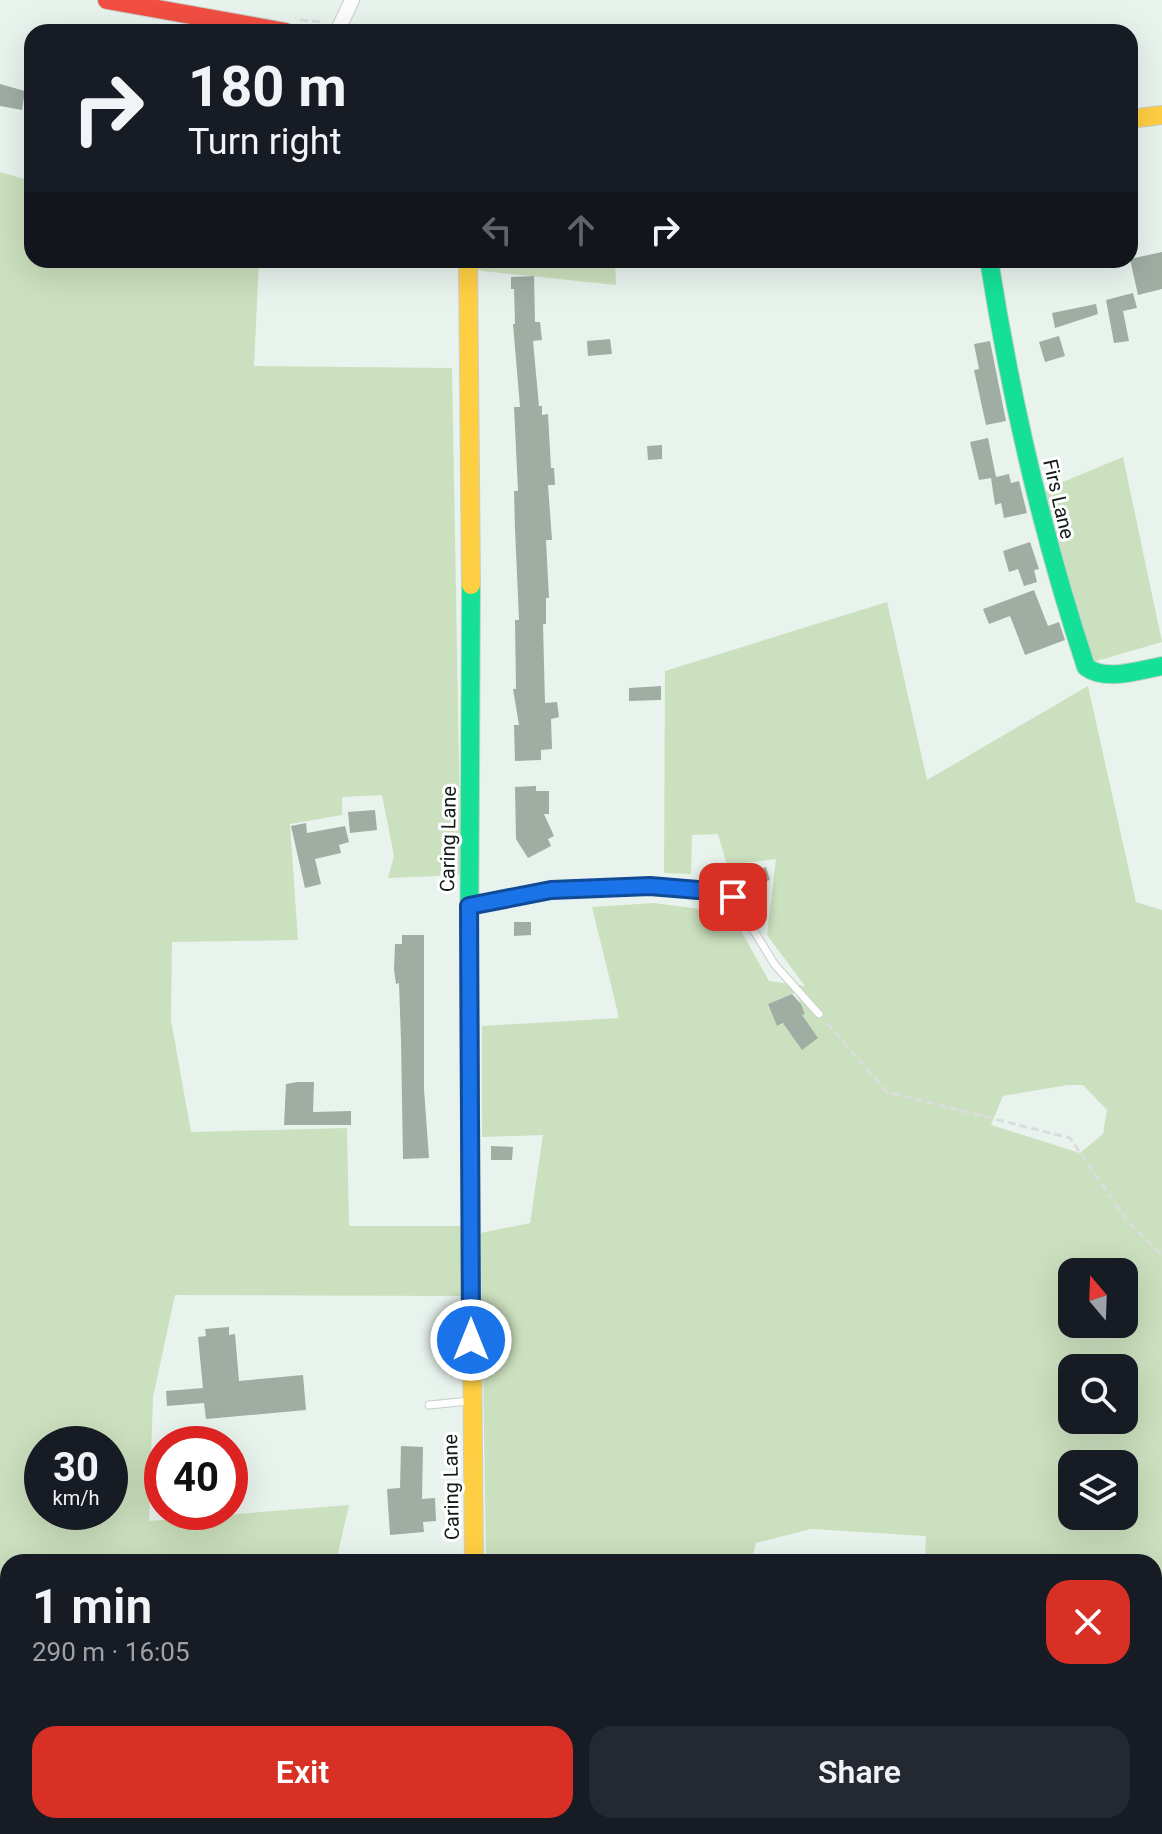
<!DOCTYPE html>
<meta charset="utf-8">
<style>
body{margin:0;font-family:Roboto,sans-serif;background:#242831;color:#f1f3f6;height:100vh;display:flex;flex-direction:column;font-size:30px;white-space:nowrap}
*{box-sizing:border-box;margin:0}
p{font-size:26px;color:#9ea1a6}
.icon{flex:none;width:44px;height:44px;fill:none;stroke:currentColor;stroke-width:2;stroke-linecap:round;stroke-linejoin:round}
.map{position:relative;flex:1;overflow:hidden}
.drawer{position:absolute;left:0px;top:1554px;width:1162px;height:280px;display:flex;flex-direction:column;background:#171b24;border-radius:24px 24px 0 0;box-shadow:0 8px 32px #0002}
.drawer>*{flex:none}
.banner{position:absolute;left:24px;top:24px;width:1114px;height:244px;border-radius:24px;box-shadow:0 8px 32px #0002;background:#171b24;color:#f1f3f6;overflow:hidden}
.needle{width:52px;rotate:341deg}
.fabs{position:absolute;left:1058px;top:1258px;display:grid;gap:16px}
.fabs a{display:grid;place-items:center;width:80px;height:80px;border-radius:16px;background:#171b24;box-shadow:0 8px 32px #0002;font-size:40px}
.speed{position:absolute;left:24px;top:1426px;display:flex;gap:16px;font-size:40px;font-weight:700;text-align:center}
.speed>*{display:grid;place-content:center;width:104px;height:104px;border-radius:50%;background:#171b24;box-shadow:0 8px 32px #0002;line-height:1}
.speed small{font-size:20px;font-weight:400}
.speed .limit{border:12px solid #d22;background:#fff;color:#111}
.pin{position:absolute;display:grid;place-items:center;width:68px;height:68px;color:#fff;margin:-34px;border-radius:16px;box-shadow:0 4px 12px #0006}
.me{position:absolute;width:88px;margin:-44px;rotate:0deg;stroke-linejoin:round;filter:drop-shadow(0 0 6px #0008)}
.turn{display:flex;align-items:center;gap:28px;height:168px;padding:0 32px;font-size:36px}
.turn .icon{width:104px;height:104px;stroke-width:2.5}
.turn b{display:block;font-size:56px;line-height:68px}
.lanes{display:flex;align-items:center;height:76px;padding:0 32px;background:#0003;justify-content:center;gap:40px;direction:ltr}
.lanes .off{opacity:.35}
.round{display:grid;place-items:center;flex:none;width:84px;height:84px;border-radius:24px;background:#242831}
.headline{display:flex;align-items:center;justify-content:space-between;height:136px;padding:0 32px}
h1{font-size:48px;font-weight:600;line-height:60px}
.button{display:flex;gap:16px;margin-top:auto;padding:16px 32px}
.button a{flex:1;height:92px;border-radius:24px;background:#d93025;color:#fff;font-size:32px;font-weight:600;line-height:92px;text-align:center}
.button a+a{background:#242831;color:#f1f3f6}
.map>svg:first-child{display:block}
</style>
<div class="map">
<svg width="1162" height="1834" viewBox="0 0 1162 1834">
<rect width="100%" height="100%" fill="#e9f3ee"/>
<g fill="#cbe0be" fill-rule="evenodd">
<path d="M 0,172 L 32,181 L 32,260 L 259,260 L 254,366 L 452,368 L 461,875 L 388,878 L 394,856 L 382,795 L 342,797 L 342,815 L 290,824 L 298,940 L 172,942 L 171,1020 L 191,1132 L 347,1128 L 349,1226 L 464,1226 L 466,1296 L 175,1295 L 153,1397 L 149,1521 L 349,1505 L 336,1562 L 8,1562 L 8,1826 L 351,1826 L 351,1834 L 0,1834 ZM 42,1444 L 110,1444 L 110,1512 L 42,1512 Z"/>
<polygon points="473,260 615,260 616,285 473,270"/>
<polygon points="1123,457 1162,642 1093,662 1049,535 1046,489"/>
<path d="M 887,602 L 927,780 L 1088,686 L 1136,902 L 1162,910 L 1162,1834 L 486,1834 L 486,1826 L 1154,1826 L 1154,1562 L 925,1562 L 926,1536 L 811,1529 L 756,1543 L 751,1562 L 486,1562 L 481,1233 L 530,1223 L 543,1135 L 482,1137 L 482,1026 L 619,1018 L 592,907 L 654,903 L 731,913 L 769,981 L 805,986 L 767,935 L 776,859 L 727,865 L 718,834 L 692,835 L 691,874 L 664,873 L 665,671 ZM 796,992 L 805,1014 L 778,1026 L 768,1004 ZM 1068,1085 L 1083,1085 L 1107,1110 L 1103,1134 L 1080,1153 L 991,1125 L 1003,1096 ZM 1072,1272 L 1124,1272 L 1124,1324 L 1072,1324 ZM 1072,1368 L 1124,1368 L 1124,1420 L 1072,1420 ZM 1072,1464 L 1124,1464 L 1124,1516 L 1072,1516 Z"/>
</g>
<g fill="#9fada3">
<polygon points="0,84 25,91 22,110 0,106"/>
<polygon points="1162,252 1162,289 1138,295 1130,259"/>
<polygon points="534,276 535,322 540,322 542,340 533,341 539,406 542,406 542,415 548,414 551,468 554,468 555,485 548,485 552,540 546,540 549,598 546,598 546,624 543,624 545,703 557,702 559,717 551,719 552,749 541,750 541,760 515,761 514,725 519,725 513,689 516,689 515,620 519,620 515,529 514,491 518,491 514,407 520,407 513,324 515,324 514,289 511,289 511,277"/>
<polygon points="1133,293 1137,308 1123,311 1129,341 1114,343 1106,300"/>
<polygon points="1096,304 1098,314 1055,328 1052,313"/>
<polygon points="1059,336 1065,356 1045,362 1039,342"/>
<polygon points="610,339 612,354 588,356 587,341"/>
<polygon points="990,341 1006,421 986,425 974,370 979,369 974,344"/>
<polygon points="988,438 996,477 1009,474 1011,483 1019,481 1027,513 1004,518 1001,503 995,505 991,478 979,480 970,442"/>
<polygon points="662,445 662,459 648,460 647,446"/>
<polygon points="1030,542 1039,569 1034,570 1037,582 1024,586 1018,569 1009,572 1003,551"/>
<polygon points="1034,590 1048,626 1059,622 1065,640 1025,655 1010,616 989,624 983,609"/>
<polygon points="661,686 661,700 629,701 629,688"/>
<polygon points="536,786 536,791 549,791 549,814 544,814 554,836 548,839 551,846 528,858 516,839 515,787"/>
<polygon points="375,810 377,830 350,833 348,812"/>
<polygon points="306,823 307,833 345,826 349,842 339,845 341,853 315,859 321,884 305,888 291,826"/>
<polygon points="766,867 770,880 757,884 764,907 751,911 740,875"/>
<polygon points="514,922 531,922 531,935 514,936"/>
<polygon points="402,935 424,935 424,1089 429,1158 403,1159 401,1040 399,983 396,984 394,969 395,944 402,944"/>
<polygon points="792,994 801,1004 805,1014 802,1015 818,1038 802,1050 783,1023 777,1026 768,1004"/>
<polygon points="297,1082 314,1082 313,1112 351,1111 351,1125 284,1125 286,1084"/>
<polygon points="491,1146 513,1147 512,1160 491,1160"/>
<polygon points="229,1327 229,1335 235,1334 239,1381 303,1375 306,1410 206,1419 204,1403 167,1406 166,1391 203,1388 198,1337 206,1336 205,1329"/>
<polygon points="401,1446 423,1447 422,1499 435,1498 436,1521 423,1522 424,1532 390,1535 387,1489 400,1488"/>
</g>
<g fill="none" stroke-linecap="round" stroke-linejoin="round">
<g stroke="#c7cfcb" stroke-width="9">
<g id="lane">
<polyline points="472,906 551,890 650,886 722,892 733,897 775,965 819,1014"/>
<polyline points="429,1405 470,1401"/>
</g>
</g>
<g stroke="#c7cfcb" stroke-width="16">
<g id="street">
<polyline points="337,32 352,0"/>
<polyline points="475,1826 475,1834"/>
</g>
</g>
<g stroke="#c7cfcb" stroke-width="20">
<g id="fast">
<path d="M 989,260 C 1011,399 1042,534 1086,667 C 1106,682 1139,670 1162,666"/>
<polyline points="471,585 469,985 472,1342"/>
</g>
</g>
<g stroke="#c7cfcb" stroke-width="20">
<g id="slow">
<polyline points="1130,119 1162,115"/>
<polyline points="468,260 471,585"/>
<polyline points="472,1342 474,1562"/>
</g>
</g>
<g stroke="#c7cfcb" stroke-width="20">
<polyline id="jam" points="107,0 286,32"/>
</g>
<g stroke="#dbdddc" stroke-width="3" stroke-dasharray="8 4" stroke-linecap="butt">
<polyline points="300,20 324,22"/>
<polyline points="355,25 399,32"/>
<polyline points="827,1023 887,1092 1070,1138 1128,1222 1162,1255"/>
</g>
<use href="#lane" stroke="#fcfdfc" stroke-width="7"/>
<use href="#street" stroke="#fcfdfc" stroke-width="14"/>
<use href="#fast" stroke="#16e098" stroke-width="18"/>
<use href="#slow" stroke="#ffcf43" stroke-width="18"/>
<use href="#jam" stroke="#f24e42" stroke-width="18"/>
</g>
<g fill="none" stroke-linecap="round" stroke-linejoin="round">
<g stroke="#114b97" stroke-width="20">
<polyline id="route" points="471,1340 469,906 551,890 650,886 722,892 733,897"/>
</g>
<use href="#route" stroke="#1a73e8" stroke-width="14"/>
</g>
<g text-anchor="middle" stroke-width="6" stroke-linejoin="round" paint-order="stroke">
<g font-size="20" fill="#141a18" stroke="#fff">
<text transform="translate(1059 499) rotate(77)" y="7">Firs Lane</text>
<text transform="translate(448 839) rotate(-89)" y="7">Caring Lane</text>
<text transform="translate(451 1487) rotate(-91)" y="7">Caring Lane</text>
</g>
</g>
</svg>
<div class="fabs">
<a><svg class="needle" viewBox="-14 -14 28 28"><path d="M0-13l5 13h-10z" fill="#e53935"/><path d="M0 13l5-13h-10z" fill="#9ea1a6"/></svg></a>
<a><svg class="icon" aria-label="search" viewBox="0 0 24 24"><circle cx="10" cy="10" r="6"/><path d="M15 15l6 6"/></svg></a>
<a><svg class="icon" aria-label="layers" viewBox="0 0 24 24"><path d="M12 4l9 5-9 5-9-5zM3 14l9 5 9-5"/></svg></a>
</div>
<div class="speed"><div>30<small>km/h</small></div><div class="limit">40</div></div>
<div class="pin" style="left:733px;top:897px;background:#d93025"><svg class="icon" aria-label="arrive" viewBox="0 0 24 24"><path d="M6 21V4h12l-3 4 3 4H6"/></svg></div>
<svg class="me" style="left:471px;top:1340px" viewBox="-20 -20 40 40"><circle r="17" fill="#1a73e8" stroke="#fff" stroke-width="3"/><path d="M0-11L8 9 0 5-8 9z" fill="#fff"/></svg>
<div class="banner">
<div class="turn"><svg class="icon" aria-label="right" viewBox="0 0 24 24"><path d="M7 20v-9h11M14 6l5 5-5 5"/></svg><div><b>180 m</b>Turn right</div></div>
<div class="lanes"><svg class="icon off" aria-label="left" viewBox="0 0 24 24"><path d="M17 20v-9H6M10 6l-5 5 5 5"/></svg><svg class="icon off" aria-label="ahead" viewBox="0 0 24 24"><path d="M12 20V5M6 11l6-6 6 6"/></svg><svg class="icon" aria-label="right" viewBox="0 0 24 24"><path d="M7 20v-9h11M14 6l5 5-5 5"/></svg></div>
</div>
<section class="drawer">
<div class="headline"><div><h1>1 min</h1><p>290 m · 16:05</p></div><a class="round" style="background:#d93025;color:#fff"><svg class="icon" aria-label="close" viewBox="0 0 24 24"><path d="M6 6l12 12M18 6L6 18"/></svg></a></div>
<div class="button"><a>Exit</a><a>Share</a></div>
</section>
</div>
